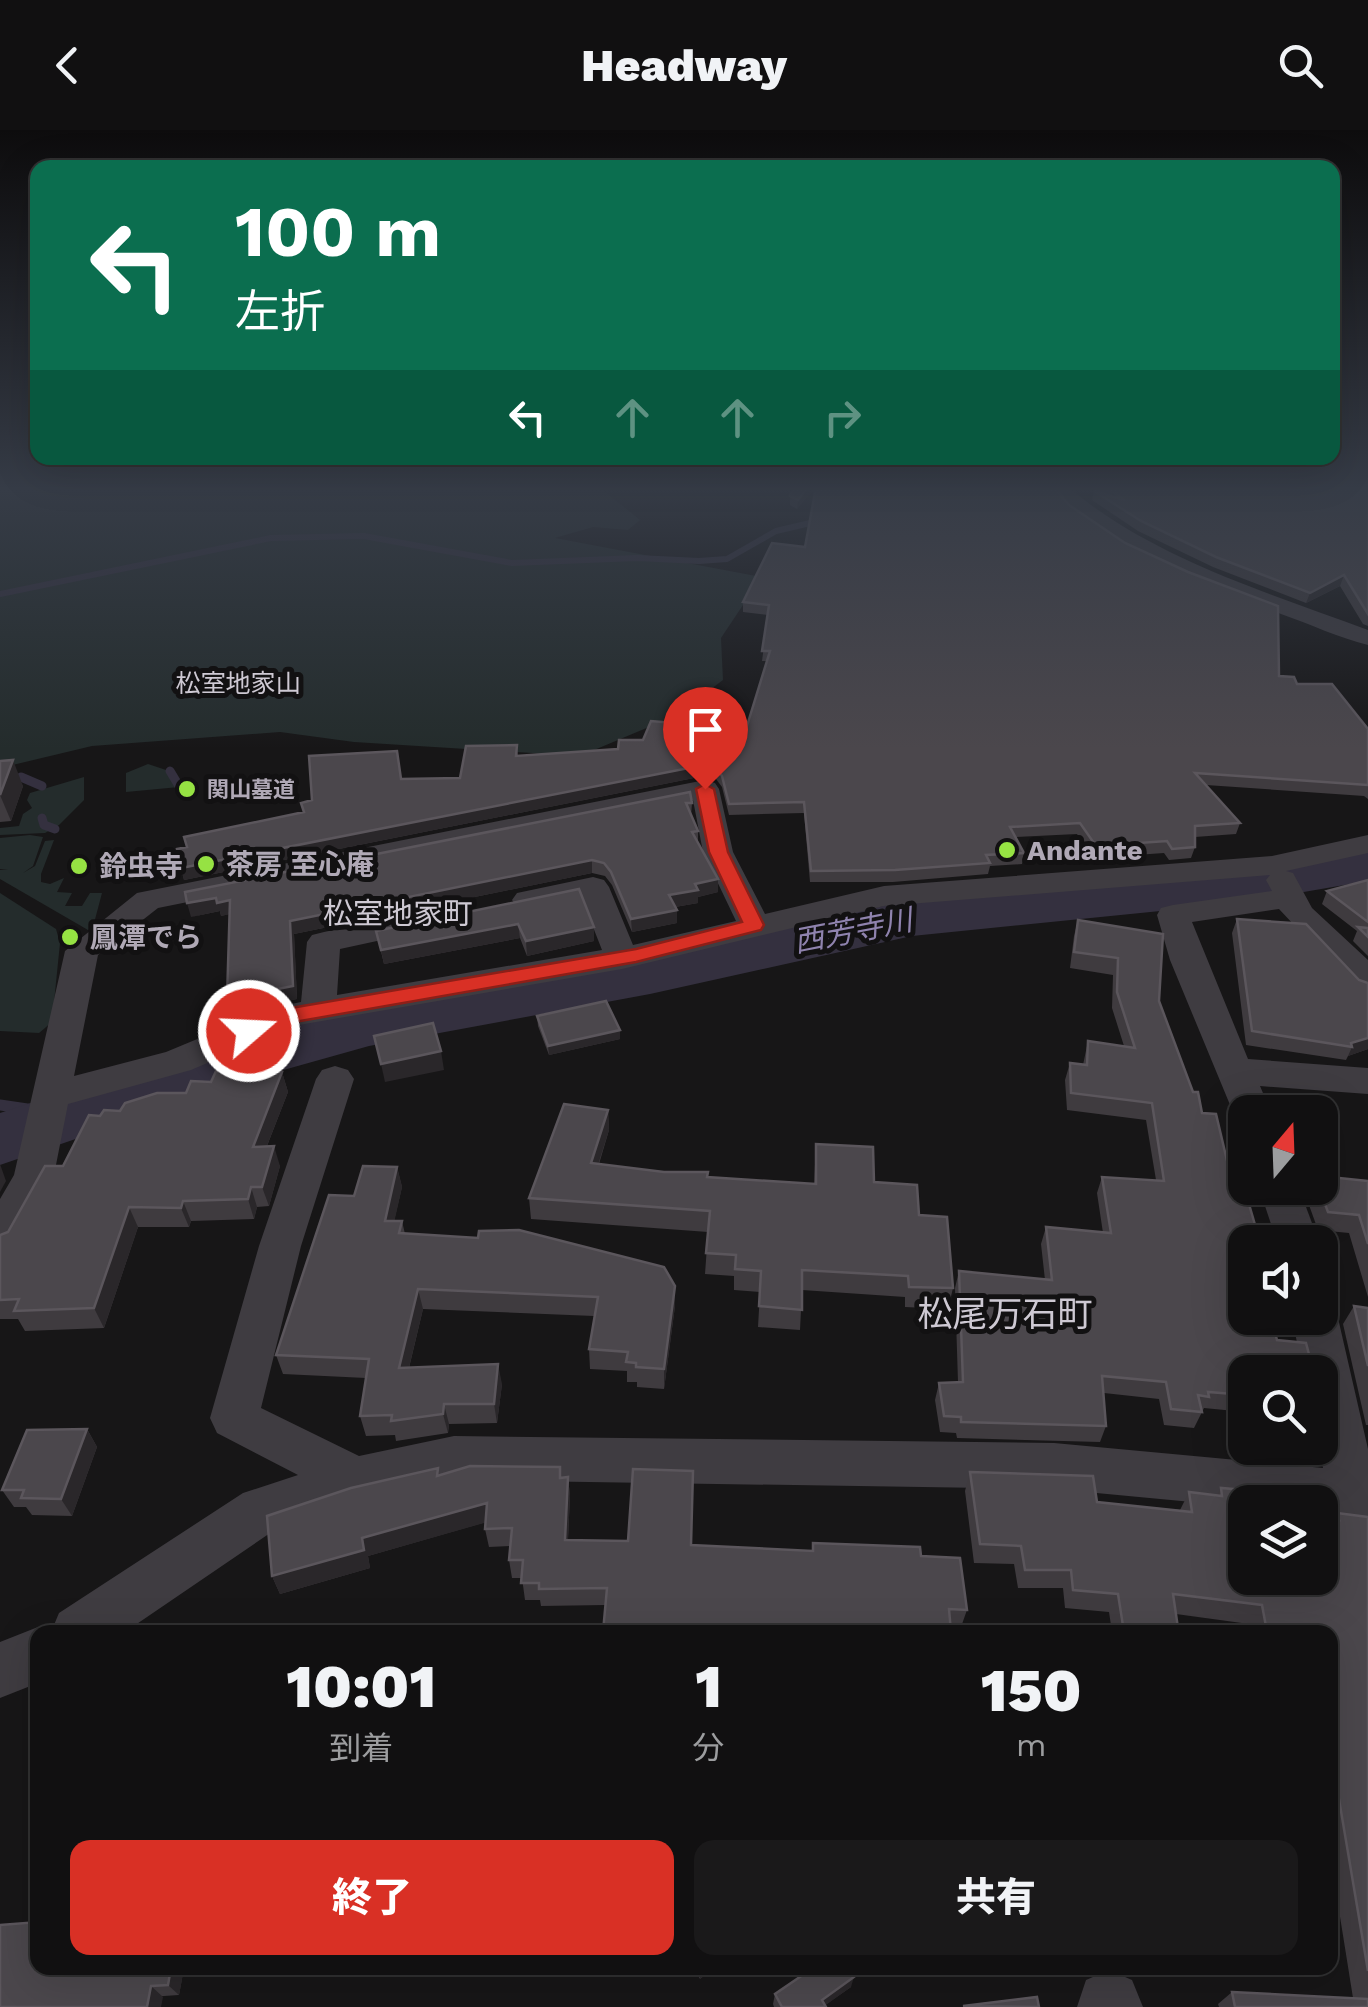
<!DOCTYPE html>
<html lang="ja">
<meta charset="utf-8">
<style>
body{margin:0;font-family:"Work Sans","Noto Sans JP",sans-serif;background:#1a191a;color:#f1f3f6;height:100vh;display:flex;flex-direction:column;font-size:38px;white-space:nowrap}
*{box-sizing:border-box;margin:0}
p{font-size:32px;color:#9c9d9f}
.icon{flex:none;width:55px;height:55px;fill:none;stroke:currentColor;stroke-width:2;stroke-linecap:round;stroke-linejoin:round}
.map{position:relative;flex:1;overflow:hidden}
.side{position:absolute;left:30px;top:1495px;width:1308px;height:350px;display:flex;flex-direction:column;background:#111011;border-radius:20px;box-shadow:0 10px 40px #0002,0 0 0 2px #303031}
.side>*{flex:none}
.top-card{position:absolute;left:30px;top:30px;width:1310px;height:305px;border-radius:20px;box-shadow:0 10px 40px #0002,0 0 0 2px #303031;background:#0b6e4f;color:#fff;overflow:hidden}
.needle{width:65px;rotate:19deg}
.tools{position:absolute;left:1228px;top:965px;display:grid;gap:20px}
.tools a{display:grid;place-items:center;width:110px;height:110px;border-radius:20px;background:#111011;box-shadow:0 10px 40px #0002,0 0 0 2px #303031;font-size:50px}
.pin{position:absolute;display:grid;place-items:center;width:85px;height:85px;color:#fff;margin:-102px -42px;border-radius:50% 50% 50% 0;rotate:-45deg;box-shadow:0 0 10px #0007}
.pin .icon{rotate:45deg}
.me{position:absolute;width:110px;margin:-55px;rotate:71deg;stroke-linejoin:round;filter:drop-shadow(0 0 8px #0008)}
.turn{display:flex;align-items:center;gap:35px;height:210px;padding:0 40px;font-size:45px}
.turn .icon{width:130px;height:130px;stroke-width:2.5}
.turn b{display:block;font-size:70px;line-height:85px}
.lanes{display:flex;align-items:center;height:95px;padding:0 40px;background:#0003;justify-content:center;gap:50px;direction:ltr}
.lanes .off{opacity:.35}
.eta{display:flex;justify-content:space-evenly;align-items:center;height:170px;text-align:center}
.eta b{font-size:60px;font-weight:800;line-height:70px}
.primary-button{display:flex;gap:20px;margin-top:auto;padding:20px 40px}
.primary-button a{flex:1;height:115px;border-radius:20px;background:#d93025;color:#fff;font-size:40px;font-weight:800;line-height:115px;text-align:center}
.primary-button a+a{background:#1a191a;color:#f1f3f6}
header{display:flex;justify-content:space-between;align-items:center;height:130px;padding:0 40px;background:#111011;font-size:45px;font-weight:800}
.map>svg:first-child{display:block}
</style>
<header><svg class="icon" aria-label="back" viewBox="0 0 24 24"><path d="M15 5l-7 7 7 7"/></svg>Headway<svg class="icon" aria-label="search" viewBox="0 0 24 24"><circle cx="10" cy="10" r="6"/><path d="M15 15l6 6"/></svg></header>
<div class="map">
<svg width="1368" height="1877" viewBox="0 0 1368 1877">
<rect width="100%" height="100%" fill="#171617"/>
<g fill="#242c2c">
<polygon points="0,357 599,357 640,390 628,400 593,397 555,408 777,450 747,469 721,508 723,550 675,586 580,626 354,612 280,602 92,616 0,638"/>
<polygon points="148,634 169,641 179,657 126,662 126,643"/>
<polygon points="84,647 84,670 59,695 45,703 0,705 0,698 19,696 23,684 32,678 27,670 30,663"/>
<polygon points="30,705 43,707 33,736 23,743 35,736 45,711 54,710 41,744 41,752 50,754 64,748 57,762 72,763 65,776 82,776 90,763 102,763 93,797 88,800 0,749 0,740 8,739 0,739 0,708"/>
<polygon points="0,763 56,799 60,813 52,892 39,903 0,901"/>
</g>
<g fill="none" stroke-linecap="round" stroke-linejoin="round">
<polyline stroke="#34303f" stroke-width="6" points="0,464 271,408 364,406 512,433 637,428 699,431 727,429 776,401 823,390"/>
<g stroke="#34303f" stroke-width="9">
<polyline points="170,641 182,661"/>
<polyline points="21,647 42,656"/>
<polyline points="42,688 44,695 55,699"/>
</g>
<polyline stroke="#34303f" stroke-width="11" points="0,975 75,986"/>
<polygon fill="#34303f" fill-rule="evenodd" points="1368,717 1368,751 1240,773 912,806 650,864 369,916 244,951 0,1035 0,983 196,919 367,874 650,824 912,770 1240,739"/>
<g fill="#3f3c41" fill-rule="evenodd">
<path d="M 1047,357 L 1068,357 C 1154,429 1264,461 1368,500 L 1368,515 C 1339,508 1310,494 1281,484 C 1202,454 1103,425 1047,357 Z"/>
<path d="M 705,650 L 715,653 L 719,659 L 733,722 L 765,784 L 884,756 L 1272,726 L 1368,705 L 1368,723 L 1286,741 L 1293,743 L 1312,778 L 1368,830 L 1368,864 L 1356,861 L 1279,779 L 1192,792 L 1248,929 L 1368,938 L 1368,964 L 1260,956 L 1271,982 L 1245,982 L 1245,994 L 1238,992 L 1233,982 L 1170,830 L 1157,785 L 1161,778 L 1173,775 L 1272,761 L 1266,750 L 1270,745 L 884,776 L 622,839 L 293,896 L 191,940 L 68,974 L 54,1045 L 15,1120 L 0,1125 L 0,1069 L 14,1045 L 65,821 L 137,763 ZM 693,670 L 703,722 L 736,791 L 633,815 L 609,757 L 604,750 L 593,747 L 517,763 L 512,770 L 517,777 L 528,780 L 582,769 L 602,820 L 337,865 L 340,819 L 437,798 L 441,791 L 437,784 L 425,781 L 324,802 L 312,805 L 307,812 L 301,872 L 272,878 L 166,922 L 74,946 L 98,825 L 158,778 Z"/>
<polygon points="335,936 348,940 354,949 301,1116 261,1278 359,1326 454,1306 1054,1313 1323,1338 1318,1318 1320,1242 1303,1242 1292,1188 1320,1188 1320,1171 1331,1175 1338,1188 1368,1319 1368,1389 1320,1385 1320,1372 1245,1372 1245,1377 1054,1359 454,1350 356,1373 276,1399 125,1502 38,1502 38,1553 0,1568 0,1512 38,1497 51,1502 59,1483 243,1363 298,1345 217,1303 210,1288 259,1116 316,949 322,940"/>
<polygon points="1259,1058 1299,1058 1319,1112 1277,1112"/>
<polygon points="1109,1840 1132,1850 1143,1877 1077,1877 1086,1850"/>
</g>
</g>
<g fill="#3f3b3f">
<polygon points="815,357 797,379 790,375 790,366"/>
<polygon points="1089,357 1368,357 1368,496 1363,494 1340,456 1306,473 1213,437 1138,401 1092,370 1094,361 1095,361"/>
<polygon points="1069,375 1279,546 1297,554 1368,599 1368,669 1364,666 1206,655 1240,693 1236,704 1195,707 1195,717 1191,728 1169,730 1164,723 1093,728 1077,704 1016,707 1024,723 1022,734 990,736 988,744 893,752 810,752 804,683 729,685 722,657 716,649 704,646 184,750 181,738 187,717 303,682 301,673 401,649 460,648 517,615 518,626 618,619 643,610 687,605 684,611 742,612 767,531 762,531 768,485 743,482 743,472 805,417"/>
<polygon points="0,631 23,656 11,691 0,692"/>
<polygon points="690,662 692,673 691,686 698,701 698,712 718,762 698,767 698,773 675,777 677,793 632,802 612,755 605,746 592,743 294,804 297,869 231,882 227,869 229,784 221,786 220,781 191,787"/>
<polygon points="1368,750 1368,826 1353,811 1357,801 1322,774 1327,761"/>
<polygon points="579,759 594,811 527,826 520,808 384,834 376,801"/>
<polygon points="1237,789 1368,919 1348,926 1346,930 1246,915 1232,803"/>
<polygon points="1078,790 1163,804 1159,871 1193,962 1198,962 1202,983 1216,984 1229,1039 1239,1040 1260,1112 1245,1112 1245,1188 1271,1188 1277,1210 1306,1213 1310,1228 1326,1229 1325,1273 1320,1281 1320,1242 1245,1242 1245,1282 1204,1278 1194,1298 1164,1295 1159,1269 1104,1263 1106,1296 1100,1312 957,1308 956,1303 940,1302 935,1270 939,1253 958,1252 955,1158 959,1141 1045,1150 1041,1114 1046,1097 1103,1103 1097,1063 1102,1047 1156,1050 1146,990 1067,980 1065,950 1070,933 1083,935 1088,911 1124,916 1112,878 1113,845 1070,838 1074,806"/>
<polygon points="537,886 620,900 620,909 549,925 538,896"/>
<polygon points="282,942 288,962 267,1016 280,1036 269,1076 257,1077 254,1089 191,1091 189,1097 138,1097 104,1198 25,1201 18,1189 0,1189 0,1105 8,1102 63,1036 100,986 186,963 211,952"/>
<polygon points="608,980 609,1000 599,1034 708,1047 814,1054 816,1014 874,1052 919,1085 953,1158 948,1179 905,1177 905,1167 802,1160 800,1200 758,1197 760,1162 734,1160 734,1146 705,1144 708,1102 531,1089 529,1068"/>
<polygon points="397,1037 402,1057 394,1091 402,1091 405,1104 675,1176 664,1259 637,1257 637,1252 627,1252 627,1241 590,1239 589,1219 594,1186 423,1179 409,1238 502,1254 497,1293 449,1294 448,1303 396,1311 395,1305 366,1306 360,1286 366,1248 283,1244 276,1225 354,1066"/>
<polygon points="1368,1051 1368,1167 1349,1103 1318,1100 1305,1064 1308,1058 1320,1058"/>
<polygon points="1354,1176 1368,1178 1368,1295 1366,1295 1343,1194"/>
<polygon points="87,1299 97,1317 72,1386 32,1385 26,1377 14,1377 2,1360"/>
<polygon points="560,1337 562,1348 568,1347 570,1366 568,1410 812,1421 813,1413 921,1426 967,1480 961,1497 605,1475 541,1476 540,1470 525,1470 522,1448 512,1448 509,1430 510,1416 489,1417 485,1399 486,1392 368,1426 370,1438 280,1464 272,1446 438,1338 440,1345"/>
<polygon points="970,1342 1097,1372 1180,1380 1189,1362 1217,1365 1221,1358 1245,1448 1333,1389 1337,1383 1368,1387 1368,1877 1219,1877 1218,1874 1232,1862 1353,1868 1330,1724 1330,1502 1251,1502 1249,1494 1176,1484 1178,1498 1176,1502 1112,1502 1109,1482 1065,1478 1063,1458 1018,1458 1014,1434 974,1433 965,1361"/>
<polygon points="184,1838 179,1865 0,1877"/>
<polygon points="694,1838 714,1838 700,1849"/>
<polygon points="851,1857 825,1875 826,1877 774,1877 773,1874 775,1864"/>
</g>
<g fill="#2a272a">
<polygon points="808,357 815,357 797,379 798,370"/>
<polygon points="1344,445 1340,456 1306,473 1310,463"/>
<polygon points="13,630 23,656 11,691 0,665"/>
<polygon points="704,635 704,646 184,750 181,738"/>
<polygon points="592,730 592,743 294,804 297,869 231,882 227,869 290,791"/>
<polygon points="718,749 718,762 698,767 698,773 669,778 669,765 695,754"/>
<polygon points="216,768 230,770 234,783 221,786 220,781 191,787 187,773"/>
<polygon points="677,780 677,793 632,802 631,789"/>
<polygon points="518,794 520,808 384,834 381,820"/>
<polygon points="594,797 594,811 527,826 526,811"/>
<polygon points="620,900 620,909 549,925 548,916"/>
<polygon points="1368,908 1368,919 1348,926 1352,917 1351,913"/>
<polygon points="441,921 444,940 385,952 381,934"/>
<polygon points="282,942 288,962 259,1036 253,1017"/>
<polygon points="608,980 609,1000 592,1054 591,1033"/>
<polygon points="274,1016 280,1036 269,1076 262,1057"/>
<polygon points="0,1034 6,1051 0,1062"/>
<polygon points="397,1037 402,1057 390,1111 385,1091"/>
<polygon points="251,1057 257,1077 254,1089 248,1069"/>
<polygon points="183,1071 191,1091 189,1097 181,1078"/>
<polygon points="129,1077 138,1097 104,1198 94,1178"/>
<polygon points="675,1156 675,1176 664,1259 664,1239"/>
<polygon points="418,1159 423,1179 404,1258 399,1238"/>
<polygon points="498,1234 502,1254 497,1293 494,1274"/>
<polygon points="444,1274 449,1294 448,1303 443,1284"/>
<polygon points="87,1299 97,1317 72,1386 61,1369"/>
<polygon points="568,1347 570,1366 567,1428 565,1410"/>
<polygon points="487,1373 491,1391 368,1426 370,1438 280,1464 272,1446 362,1408"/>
<polygon points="171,1838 184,1838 179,1865 168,1855"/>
<polygon points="700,1838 714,1838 700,1849"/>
<polygon points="854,1847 851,1857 823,1877 822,1870"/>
<polygon points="151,1856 163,1867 161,1877 147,1877"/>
</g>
<g fill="#4b474c" stroke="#5b565c" stroke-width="2.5">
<polygon points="794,357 808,357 798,370 790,366"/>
<polygon points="816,357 1054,357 1069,375 1125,413 1188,442 1278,476 1279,546 1294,547 1297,554 1332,554 1368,599 1368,655 1195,643 1240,693 1195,696 1195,717 1172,719 1167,711 1096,716 1080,693 1010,697 1024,723 986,725 990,733 895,740 811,741 804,672 729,674 722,646 716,638 704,635 181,738 177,719 187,717 184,707 304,682 301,673 312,670 309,626 397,621 401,649 460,648 466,616 517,615 516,626 618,619 619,610 643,610 651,591 687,594 681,611 742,612 770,521 762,521 769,475 743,472 772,413 805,417"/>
<polygon points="1105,357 1368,357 1368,484 1344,445 1310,463 1216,427 1141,391 1094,361 1125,370"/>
<polygon points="13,630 0,665 0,631"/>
<polygon points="690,662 692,673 686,673 698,701 692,702 718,749 695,754 698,760 669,765 677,780 631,789 611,742 604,733 592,730 290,791 293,856 227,869 230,770 217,773 216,768 187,773 185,762"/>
<polygon points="1368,750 1368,792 1327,761"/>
<polygon points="579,759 594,797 526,811 518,794 381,820 376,801"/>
<polygon points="1237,789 1306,794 1359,850 1368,853 1368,908 1351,913 1352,917 1252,901"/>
<polygon points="1078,790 1163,804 1159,871 1193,962 1198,962 1202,983 1216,984 1229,1039 1239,1040 1260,1112 1245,1112 1245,1188 1271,1188 1277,1210 1306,1213 1310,1228 1326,1229 1325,1273 1320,1272 1320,1242 1245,1242 1245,1265 1208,1262 1209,1267 1198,1265 1202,1282 1171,1279 1166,1252 1102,1246 1106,1296 961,1292 961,1287 944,1286 939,1253 963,1252 959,1141 1052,1150 1046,1097 1111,1103 1102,1047 1164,1051 1152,973 1071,963 1070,933 1087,935 1088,911 1135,918 1117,862 1118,828 1074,822"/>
<polygon points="1358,797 1368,798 1368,807"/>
<polygon points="606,871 620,900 548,916 537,886"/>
<polygon points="433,893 441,921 381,934 374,906"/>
<polygon points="216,941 282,942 253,1017 274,1016 262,1057 251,1057 248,1069 183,1071 181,1078 129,1077 94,1178 14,1181 19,1169 0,1170 0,1105 8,1102 45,1036 63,1036 89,985 100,986 104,980 120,981 125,973 157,963 186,963 191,951 211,952"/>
<polygon points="564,974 608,980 591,1033 664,1042 708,1042 707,1047 816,1054 816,1014 873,1017 874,1052 917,1055 919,1085 947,1087 953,1158 909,1157 908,1146 802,1140 802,1180 759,1176 761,1141 735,1139 736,1125 706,1123 710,1081 529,1068"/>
<polygon points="363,1036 397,1037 385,1091 402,1091 399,1103 478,1108 479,1101 519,1100 664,1137 675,1156 664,1239 636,1237 636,1233 626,1232 628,1222 589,1219 598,1167 418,1159 399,1238 498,1234 494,1274 444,1274 443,1284 391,1291 392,1285 360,1286 369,1229 276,1225 329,1065 354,1066"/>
<polygon points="1320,1046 1368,1051 1368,1114 1359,1085 1328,1082 1319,1058 1320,1058"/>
<polygon points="1354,1176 1368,1178 1368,1236"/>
<polygon points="87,1299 61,1369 21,1368 24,1360 2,1360 27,1300"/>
<polygon points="470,1336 560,1337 560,1348 568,1347 565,1410 628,1411 633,1339 693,1341 691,1415 813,1421 813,1413 920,1417 921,1426 960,1428 967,1480 949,1479 951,1502 603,1502 607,1458 539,1459 539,1453 521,1453 523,1430 509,1430 512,1398 485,1399 487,1373 362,1408 364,1420 272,1446 267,1386 351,1358 438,1338 437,1346"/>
<polygon points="970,1342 1093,1346 1097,1372 1192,1382 1189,1362 1222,1366 1221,1358 1256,1361 1263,1356 1266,1372 1245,1372 1245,1448 1320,1448 1320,1387 1339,1390 1337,1383 1368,1387 1368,1841 1330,1616 1330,1502 1267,1502 1262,1475 1173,1464 1178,1498 1165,1497 1166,1502 1124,1502 1118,1464 1073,1460 1071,1440 1025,1440 1021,1416 980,1414"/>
<polygon points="38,1792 38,1838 171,1838 168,1855 151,1856 147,1877 0,1877 0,1795"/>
<polygon points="813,1838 849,1838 854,1847 822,1870 826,1877 782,1877 775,1864"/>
<polygon points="1232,1862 1368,1869 1368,1877 1235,1877"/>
<polygon points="1037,1867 1039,1877 963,1876"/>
</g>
<linearGradient id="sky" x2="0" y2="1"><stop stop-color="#0d0c0d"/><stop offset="0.58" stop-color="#363c47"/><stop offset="1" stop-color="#363c47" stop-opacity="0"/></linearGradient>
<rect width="1368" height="619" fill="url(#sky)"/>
<polygon fill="#d93025" stroke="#8d1f18" stroke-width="2.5" points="705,654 714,659 728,722 764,795 761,800 636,832 289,893 249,909 238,901 241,896 285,879 636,819 742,792 709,722 696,659"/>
<g fill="#96e243" stroke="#121112" stroke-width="4">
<circle cx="187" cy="659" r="10"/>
<circle cx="1007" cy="720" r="10"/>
<circle cx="206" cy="734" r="10"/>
<circle cx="79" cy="736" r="10"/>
<circle cx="70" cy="807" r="10"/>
</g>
<g text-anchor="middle" stroke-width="10" stroke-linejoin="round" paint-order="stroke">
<g font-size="22" font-weight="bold" fill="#b0a9b6" stroke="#121112" text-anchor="start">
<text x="207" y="667">関山墓道</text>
</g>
<g font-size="25" fill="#cec9d3" stroke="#121112">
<text x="238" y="562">松室地家山</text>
</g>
<g font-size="28" font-weight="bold" fill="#b0a9b6" stroke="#121112" text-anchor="start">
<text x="1027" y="730">Andante</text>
<text x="226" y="744">茶房 至心庵</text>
<text x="99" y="746">鈴虫寺</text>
<text x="90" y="817">鳳潭でら</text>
</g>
<g font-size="30" fill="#cec9d3" stroke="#121112">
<text x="398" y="794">松室地家町</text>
</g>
<g font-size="30" font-style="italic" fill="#8f83ae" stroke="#121112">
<text transform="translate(853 801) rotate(-11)" y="10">西芳寺川</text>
</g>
<g font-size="35" fill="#cec9d3" stroke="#121112">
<text x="1005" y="1196">松尾万石町</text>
</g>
</g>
</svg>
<div class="tools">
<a><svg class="needle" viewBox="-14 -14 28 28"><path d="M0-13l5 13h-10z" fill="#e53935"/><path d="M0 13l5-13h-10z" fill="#9c9d9f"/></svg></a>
<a><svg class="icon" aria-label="sound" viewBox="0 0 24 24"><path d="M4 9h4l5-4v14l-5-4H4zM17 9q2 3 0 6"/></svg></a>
<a><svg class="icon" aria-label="search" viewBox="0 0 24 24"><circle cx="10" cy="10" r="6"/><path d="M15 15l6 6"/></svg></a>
<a><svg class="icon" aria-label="layers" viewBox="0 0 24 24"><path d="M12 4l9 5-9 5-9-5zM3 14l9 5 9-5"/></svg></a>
</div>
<div class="pin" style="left:705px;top:659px;background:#d93025"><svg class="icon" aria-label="arrive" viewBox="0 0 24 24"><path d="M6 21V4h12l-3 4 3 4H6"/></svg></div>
<svg class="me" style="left:249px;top:901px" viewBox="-20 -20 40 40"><circle r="17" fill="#d93025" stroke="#fff" stroke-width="3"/><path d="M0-11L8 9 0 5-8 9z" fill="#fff"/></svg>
<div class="top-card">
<div class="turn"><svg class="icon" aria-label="left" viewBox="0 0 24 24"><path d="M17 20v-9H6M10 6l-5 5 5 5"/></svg><div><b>100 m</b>左折</div></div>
<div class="lanes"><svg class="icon" aria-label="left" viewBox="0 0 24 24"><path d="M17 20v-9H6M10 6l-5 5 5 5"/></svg><svg class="icon off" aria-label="ahead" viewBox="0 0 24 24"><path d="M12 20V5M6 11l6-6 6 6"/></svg><svg class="icon off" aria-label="ahead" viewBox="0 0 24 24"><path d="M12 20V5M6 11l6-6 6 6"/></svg><svg class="icon off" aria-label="right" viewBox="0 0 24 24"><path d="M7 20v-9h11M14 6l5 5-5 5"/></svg></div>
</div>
<section class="side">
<div class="eta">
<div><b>10:01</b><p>到着</p></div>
<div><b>1</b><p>分</p></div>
<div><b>150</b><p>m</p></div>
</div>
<div class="primary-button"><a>終了</a><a>共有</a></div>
</section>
</div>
